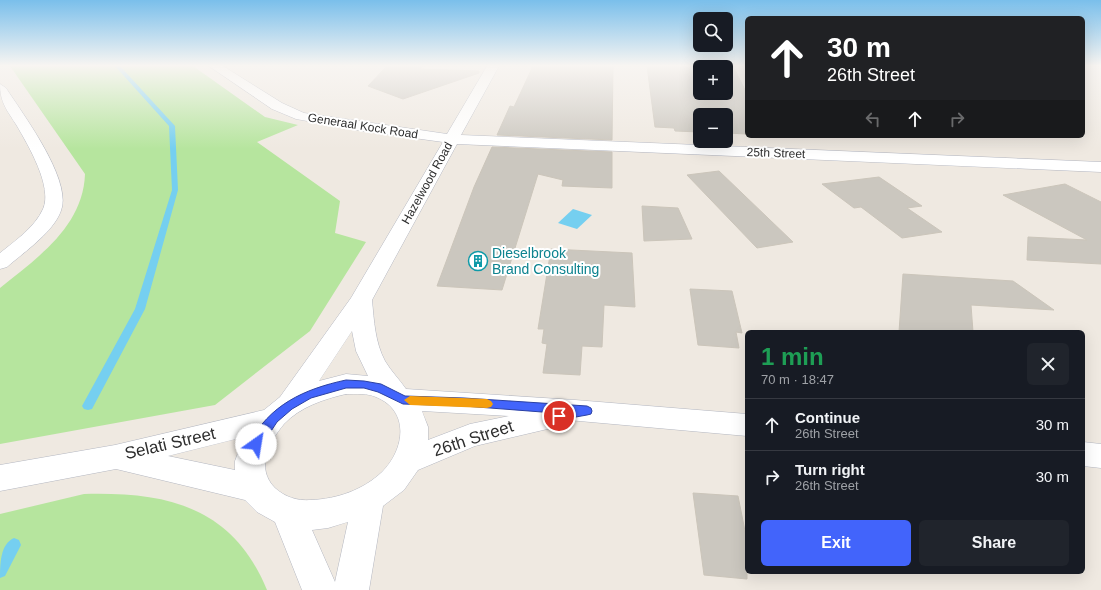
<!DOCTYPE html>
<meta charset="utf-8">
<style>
body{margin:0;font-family:Helvetica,sans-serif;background:#20242c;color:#f1f3f6;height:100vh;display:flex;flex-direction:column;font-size:15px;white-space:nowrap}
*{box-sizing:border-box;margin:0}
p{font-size:13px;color:#9ea1a6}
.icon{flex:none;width:22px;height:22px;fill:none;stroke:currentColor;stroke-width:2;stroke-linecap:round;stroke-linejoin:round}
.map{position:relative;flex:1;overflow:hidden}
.details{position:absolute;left:745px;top:330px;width:340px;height:244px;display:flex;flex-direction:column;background:#171b24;border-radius:6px;box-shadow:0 4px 16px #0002}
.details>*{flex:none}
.banner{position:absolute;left:745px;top:16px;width:340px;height:122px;border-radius:6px;box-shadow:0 4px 16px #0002;background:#202124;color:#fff;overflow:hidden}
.tools{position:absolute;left:693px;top:12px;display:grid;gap:8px}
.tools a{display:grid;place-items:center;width:40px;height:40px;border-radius:6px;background:#171b24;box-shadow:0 4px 16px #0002;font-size:20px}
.pin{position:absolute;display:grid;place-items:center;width:34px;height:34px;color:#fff;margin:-17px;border:2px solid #fff;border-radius:50%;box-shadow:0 1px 4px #0007}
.me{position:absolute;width:44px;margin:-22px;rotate:32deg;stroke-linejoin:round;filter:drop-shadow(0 0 3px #0008)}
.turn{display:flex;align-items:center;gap:14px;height:84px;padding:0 16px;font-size:18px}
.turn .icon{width:52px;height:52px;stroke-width:2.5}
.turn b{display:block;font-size:28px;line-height:34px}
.lanes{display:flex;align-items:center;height:38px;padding:0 16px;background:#0003;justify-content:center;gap:20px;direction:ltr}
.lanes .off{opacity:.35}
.round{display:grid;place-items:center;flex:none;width:42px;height:42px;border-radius:6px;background:#20242c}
.overview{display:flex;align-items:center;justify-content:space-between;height:68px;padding:0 16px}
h1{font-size:24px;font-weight:700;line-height:30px;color:#1e9e55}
.cta{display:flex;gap:8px;margin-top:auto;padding:8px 16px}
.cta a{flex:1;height:46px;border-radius:6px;background:#4264fb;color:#fff;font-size:16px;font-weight:700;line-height:46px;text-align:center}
.cta a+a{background:#20242c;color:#f1f3f6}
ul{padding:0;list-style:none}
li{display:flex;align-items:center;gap:12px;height:52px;padding:0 16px;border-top:1px solid #363941}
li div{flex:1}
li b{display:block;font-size:15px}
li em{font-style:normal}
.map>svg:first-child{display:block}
</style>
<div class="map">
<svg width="1101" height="590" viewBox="0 0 1101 590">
<rect width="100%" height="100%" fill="#efe9e1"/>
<g fill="#b6e59e">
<path d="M 10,66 L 193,66 L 265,117 L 298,125 L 257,142 L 340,201 L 335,233 L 366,242 L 310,331 L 215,405 L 0,444 L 0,288 C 37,258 83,227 85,174 Z"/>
<path d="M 84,494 C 167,492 232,506 267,590 L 0,590 L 0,514 Z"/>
</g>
<polygon fill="#75cff0" points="573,209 592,215 577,229 558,223"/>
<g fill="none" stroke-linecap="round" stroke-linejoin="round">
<g fill="#75cff0" fill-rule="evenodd">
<polygon points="115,66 120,66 175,126 178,190 145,309 92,409 88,410 84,409 82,406 135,309 172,190 169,126"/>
<path d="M 14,538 L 19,540 L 21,545 L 5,576 L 0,578 C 0,565 0,544 14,538 Z"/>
</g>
</g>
<g fill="#cbc7bf" stroke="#cbc5ba" fill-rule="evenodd">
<polygon points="387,66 422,66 420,69 479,71 479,73 403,99 368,86"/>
<polygon points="533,66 613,66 612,140 497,135 510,106 514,107"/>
<path d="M 647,66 L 733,66 L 747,94 L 747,134 L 726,133 L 726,115 L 700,115 L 700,132 L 675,131 L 674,128 L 655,127 ZM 700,67 L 726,67 L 726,93 L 700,93 Z"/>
<polygon points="492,147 612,152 612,188 562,186 563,180 538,174 502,290 437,286 474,187"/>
<polygon points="719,171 793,242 757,248 687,175"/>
<polygon points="879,177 922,206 907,208 942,232 902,238 861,207 854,208 822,184"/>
<polygon points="1065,184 1101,202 1101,264 1027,260 1028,237 1087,240 1003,195"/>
<polygon points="642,206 678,208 692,239 644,241"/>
<polygon points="551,249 632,253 635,307 604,305 602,347 582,346 580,375 543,373 547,344 542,343 544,329 538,329"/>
<polygon points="903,274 1013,281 1054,310 971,305 973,332 899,332"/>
<polygon points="690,289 732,291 742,333 736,332 739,348 698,345"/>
<polygon points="693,493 738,496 747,541 747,579 704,575"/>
</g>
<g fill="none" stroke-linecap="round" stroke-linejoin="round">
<g stroke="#b4b7c1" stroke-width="1">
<g id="minor">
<path d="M 209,66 L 223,66 L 282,103 L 304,113 L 447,134 L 487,66 L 499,66 L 461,135 L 1101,162 L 1101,172 L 457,144 L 372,300 C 374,321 375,342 385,361 C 391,371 399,379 406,389 L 575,400 L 747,414 L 747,436 L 568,420 L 566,424 L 556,427 L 475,446 L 418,470 L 404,490 L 383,506 L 369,590 L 302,590 L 275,522 L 257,512 L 245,500 L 116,469 L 0,491 L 0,465 L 115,445 L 264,410 L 280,397 L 351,298 L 443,142 L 363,131 L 296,119 L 272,109 ZM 352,331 L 356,351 L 368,376 L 346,374 L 319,381 ZM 346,394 C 356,394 367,393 376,397 C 410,411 405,449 382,472 C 363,490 337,499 311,500 C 297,501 285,497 275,488 C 255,468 269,442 284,424 C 300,407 324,399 346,394 ZM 422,411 L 509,416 L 470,424 L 428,440 L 428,427 ZM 244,437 L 235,461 L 235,470 L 168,456 ZM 348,522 L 335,582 L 312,530 L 328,528 Z"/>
<path d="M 0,84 L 6,88 C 23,114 69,176 62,207 C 57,230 24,252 7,267 L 0,269 L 0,253 C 15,241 35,227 43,209 C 53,187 28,145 17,126 C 7,110 0,103 0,84 Z"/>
<polygon points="1083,442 1101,444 1101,468 1083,466"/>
</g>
</g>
<use href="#minor" fill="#fff" fill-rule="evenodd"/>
</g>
<linearGradient id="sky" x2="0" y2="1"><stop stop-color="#7abfeb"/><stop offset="0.44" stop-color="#f8f5f2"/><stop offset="1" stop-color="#f8f5f2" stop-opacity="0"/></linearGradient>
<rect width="1101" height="149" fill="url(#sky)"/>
<path fill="#4264fb" stroke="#2b41a3" d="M 346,380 L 364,381 L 381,384 L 405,396 L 464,398 L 587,406 L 591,408 L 592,411 L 591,414 L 587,415 L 559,420 L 555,419 L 554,416 L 555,413 L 464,406 L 403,404 L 378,392 L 364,388 L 346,388 L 311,398 L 292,409 L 277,422 L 260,448 L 256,449 L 251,448 L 249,444 C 269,405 304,389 346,380 Z"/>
<polygon fill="#f59e0b" points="410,396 487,399 491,401 493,404 491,407 487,408 410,405 404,400"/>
<defs>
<g id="building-ring" transform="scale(1)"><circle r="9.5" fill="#fff" stroke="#0f9aa8" stroke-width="1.5"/><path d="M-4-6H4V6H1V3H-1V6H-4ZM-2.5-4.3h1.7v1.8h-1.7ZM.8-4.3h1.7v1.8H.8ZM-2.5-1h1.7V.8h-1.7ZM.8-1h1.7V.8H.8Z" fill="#0f9aa8"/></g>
</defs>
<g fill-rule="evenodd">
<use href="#building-ring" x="478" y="261"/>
</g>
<g text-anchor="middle" stroke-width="4" stroke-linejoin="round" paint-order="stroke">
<g font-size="12" fill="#2e2e2e" stroke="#fff">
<text transform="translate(363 126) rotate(9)" y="4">Generaal Kock Road</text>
<text transform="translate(776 153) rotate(2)" y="4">25th Street</text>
<text transform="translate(427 183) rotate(-61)" y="4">Hazelwood Road</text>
</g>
<g font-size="14" fill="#0d838f" stroke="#fff" text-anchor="start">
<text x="492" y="258">Dieselbrook<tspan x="492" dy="16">Brand Consulting</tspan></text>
</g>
<g font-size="17" fill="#2e2e2e" stroke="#fff">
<text transform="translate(473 438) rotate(-18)" y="6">26th Street</text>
<text transform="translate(170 443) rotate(-13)" y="6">Selati Street</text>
</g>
</g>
</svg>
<div class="tools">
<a><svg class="icon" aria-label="search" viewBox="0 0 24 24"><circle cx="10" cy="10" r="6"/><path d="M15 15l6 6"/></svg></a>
<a>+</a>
<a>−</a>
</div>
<div class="pin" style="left:559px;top:416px;background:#d93025"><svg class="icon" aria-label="arrive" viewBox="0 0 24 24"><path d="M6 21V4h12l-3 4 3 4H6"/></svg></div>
<svg class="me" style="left:256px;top:444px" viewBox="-20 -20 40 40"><circle r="19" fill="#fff"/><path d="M0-13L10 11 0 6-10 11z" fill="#4264fb"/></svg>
<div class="banner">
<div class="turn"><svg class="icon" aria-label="ahead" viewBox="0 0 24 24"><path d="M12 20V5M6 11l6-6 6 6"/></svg><div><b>30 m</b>26th Street</div></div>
<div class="lanes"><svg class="icon off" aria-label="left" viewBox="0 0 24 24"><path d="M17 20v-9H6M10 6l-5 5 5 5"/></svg><svg class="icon" aria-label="ahead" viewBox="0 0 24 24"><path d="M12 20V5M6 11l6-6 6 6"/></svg><svg class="icon off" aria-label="right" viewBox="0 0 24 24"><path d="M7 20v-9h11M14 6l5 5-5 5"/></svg></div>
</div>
<section class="details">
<div class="overview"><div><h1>1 min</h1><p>70 m · 18:47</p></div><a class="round"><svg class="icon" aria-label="close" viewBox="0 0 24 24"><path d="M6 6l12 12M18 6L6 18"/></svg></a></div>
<ul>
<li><svg class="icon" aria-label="ahead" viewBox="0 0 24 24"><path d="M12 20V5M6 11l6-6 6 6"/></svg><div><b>Continue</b><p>26th Street</p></div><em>30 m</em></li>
<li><svg class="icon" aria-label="right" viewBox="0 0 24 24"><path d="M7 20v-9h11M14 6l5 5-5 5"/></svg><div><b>Turn right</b><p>26th Street</p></div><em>30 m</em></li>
</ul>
<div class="cta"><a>Exit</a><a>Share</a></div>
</section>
</div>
